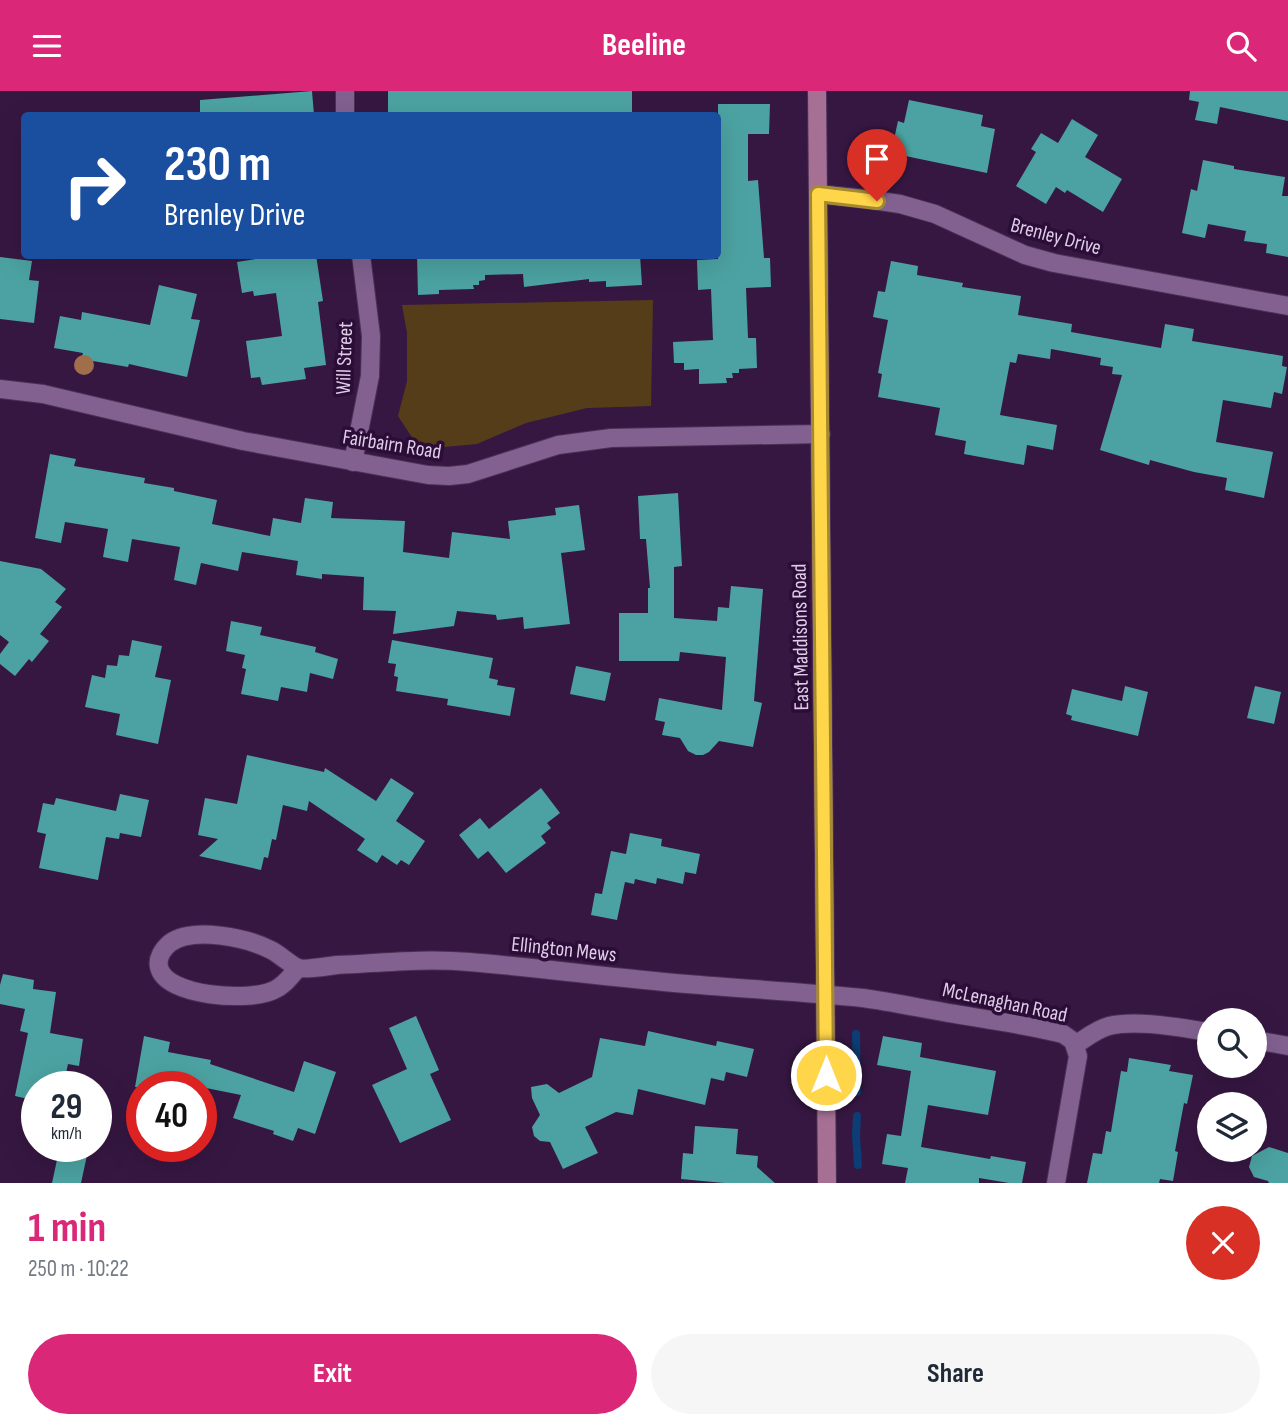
<!DOCTYPE html>
<meta charset="utf-8">
<style>
body{margin:0;font-family:"Sofia Sans Condensed",sans-serif;background:#f6f6f7;color:#1f2937;height:100vh;display:flex;flex-direction:column;font-size:26px;white-space:nowrap}
*{box-sizing:border-box;margin:0}
p{font-size:23px;color:#747a83}
.icon{flex:none;width:38px;height:38px;fill:none;stroke:currentColor;stroke-width:2;stroke-linecap:round;stroke-linejoin:round}
.map{position:relative;height:1092px;overflow:hidden}
.panel{display:flex;flex-direction:column;background:#fff;flex:1}
.panel>*{flex:none}
.hud{position:absolute;left:21px;top:21px;width:700px;height:147px;border-radius:7px;box-shadow:0 7px 28px #0002;background:#1a4fa0;color:#fff;overflow:hidden}
.tools{position:absolute;left:1197px;top:917px;display:grid;gap:14px}
.tools a{display:grid;place-items:center;width:70px;height:70px;border-radius:50%;background:#fff;box-shadow:0 7px 28px #0002;font-size:35px}
.speed{position:absolute;left:21px;top:980px;display:flex;gap:14px;font-size:35px;font-weight:700;text-align:center}
.speed>*{display:grid;place-content:center;width:91px;height:91px;border-radius:50%;background:#fff;box-shadow:0 7px 28px #0002;line-height:1}
.speed small{font-size:18px;font-weight:400}
.speed .limit{border:10px solid #d22;background:#fff;color:#111}
.pin{position:absolute;display:grid;place-items:center;width:60px;height:60px;color:#fff;margin:-72px -30px;border-radius:50% 50% 50% 0;rotate:-45deg;box-shadow:0 0 7px #0007}
.pin .icon{rotate:45deg}
.me{position:absolute;width:77px;margin:-38px;rotate:0deg;stroke-linejoin:round;filter:drop-shadow(0 0 5px #0008)}
.turn{display:flex;align-items:center;gap:24px;height:147px;padding:0 28px;font-size:32px}
.turn .icon{width:91px;height:91px;stroke-width:2.5}
.turn b{display:block;font-size:49px;line-height:60px}
.round{display:grid;place-items:center;flex:none;width:74px;height:74px;border-radius:37px;background:#f6f6f7}
.head{display:flex;align-items:center;justify-content:space-between;height:119px;padding:0 28px}
h1{font-size:42px;font-weight:700;line-height:52px;color:#db2777}
.cta{display:flex;gap:14px;margin-top:auto;padding:14px 28px}
.cta a{flex:1;height:80px;border-radius:42px;background:#db2777;color:#fff;font-size:28px;font-weight:700;line-height:80px;text-align:center}
.cta a+a{background:#f6f6f7;color:#1f2937}
header{display:flex;justify-content:space-between;align-items:center;height:91px;padding:0 28px;background:#db2777;color:#fff;font-size:32px;font-weight:700}
.map>svg:first-child{display:block}
</style>
<header><svg class="icon" aria-label="menu" viewBox="0 0 24 24"><path d="M4 6h16M4 12h16M4 18h16"/></svg>Beeline<svg class="icon" aria-label="search" viewBox="0 0 24 24"><circle cx="10" cy="10" r="6"/><path d="M15 15l6 6"/></svg></header>
<div class="map">
<svg width="1288" height="1092" viewBox="0 0 1288 1092">
<rect width="100%" height="100%" fill="#361742"/>
<polygon fill="#563d19" points="653,209 651,315 587,317 526,332 477,353 433,357 415,351 398,325 407,290 407,242 402,214"/>
<g fill="none" stroke-linecap="round" stroke-linejoin="round">
<g stroke="#0c3d74" stroke-width="8">
<polyline points="856,943 857,1001"/>
<polyline points="857,1025 856,1044 858,1074"/>
</g>
</g>
<g fill="#4ca2a2">
<polygon points="312,0 314,24 200,24 200,9"/>
<rect x="388" y="0" width="244" height="24"/>
<polygon points="1190,0 1288,0 1288,30 1220,16 1217,33 1195,29 1199,11 1189,9"/>
<polygon points="909,9 983,24 981,35 995,38 987,82 891,62 898,30 904,32"/>
<polygon points="718,13 770,13 769,43 748,43 748,90 758,89 764,167 770,167 771,196 746,197 748,247 756,247 757,277 739,278 739,282 732,282 733,287 726,287 727,292 699,293 699,278 684,279 684,272 674,272 673,251 713,249 711,198 698,199 697,169 718,168"/>
<polygon points="1072,28 1098,44 1085,66 1122,88 1103,121 1067,99 1065,102 1056,96 1046,113 1016,95 1036,61 1031,58 1041,42 1058,52"/>
<polygon points="1203,69 1234,75 1234,78 1285,86 1282,105 1288,105 1288,166 1266,162 1267,153 1244,150 1246,140 1208,133 1205,147 1182,142 1191,98 1197,100"/>
<polygon points="280,164 316,164 323,210 318,211 326,274 304,277 306,288 262,294 260,286 251,287 246,250 282,245 276,202 254,205 253,200 242,202 237,171"/>
<polygon points="417,164 640,164 642,194 606,196 606,190 589,191 589,188 524,196 523,183 485,184 485,189 479,190 479,194 473,194 474,198 439,199 439,203 418,204"/>
<polygon points="0,166 32,170 29,189 39,190 34,232 0,228"/>
<polygon points="891,170 918,175 917,184 963,192 962,196 1021,205 1018,224 1072,233 1071,241 1161,257 1165,233 1194,238 1192,250 1283,265 1282,275 1287,276 1282,303 1274,301 1271,317 1223,309 1216,351 1273,361 1264,407 1225,399 1227,387 1194,381 1150,369 1149,374 1100,359 1122,284 1112,283 1113,276 1100,274 1101,267 1051,258 1050,268 1018,263 1016,272 1010,271 1000,324 1057,334 1053,359 1027,354 1024,374 964,363 966,350 935,344 940,317 878,306 882,283 878,282 888,229 873,226 878,200 885,201"/>
<polygon points="159,194 197,203 191,228 200,229 187,286 129,273 128,276 81,268 83,262 54,257 60,225 81,229 82,221 150,234"/>
<polygon points="50,363 76,368 74,375 145,387 144,392 174,397 174,400 217,409 212,433 270,445 273,427 301,432 305,407 333,411 331,427 405,430 403,461 449,467 452,441 510,448 508,430 556,424 555,417 579,414 585,459 561,462 570,533 524,538 523,526 497,529 496,524 457,520 454,535 393,543 396,520 363,519 364,486 322,483 322,488 296,484 298,470 242,461 238,480 201,472 196,494 174,489 180,456 132,448 128,471 103,466 108,438 65,431 61,452 35,447"/>
<polygon points="678,402 682,475 674,476 674,527 717,530 718,516 729,517 731,495 763,498 754,610 762,612 753,656 719,650 709,661 703,664 696,664 688,660 680,647 662,644 665,631 655,629 659,607 722,619 726,566 680,561 679,570 619,570 619,522 648,522 648,497 650,497 646,448 640,448 638,405"/>
<polygon points="0,470 41,478 66,498 55,511 62,516 40,543 49,550 32,571 29,568 15,585 0,573 0,563 9,551 0,544"/>
<polygon points="231,530 262,536 260,544 316,556 315,561 338,568 333,588 310,582 307,601 281,596 278,610 241,603 246,578 242,577 245,564 226,560"/>
<polygon points="132,549 162,555 155,586 171,589 158,653 116,644 120,623 85,616 92,584 105,587 107,574 117,575 119,564 129,565"/>
<polygon points="392,549 493,567 489,587 498,589 497,594 515,597 510,625 447,614 448,608 396,600 398,586 394,585 396,573 388,572"/>
<polygon points="576,575 611,582 605,610 570,603"/>
<polygon points="1125,595 1148,601 1138,645 1071,629 1072,625 1066,623 1072,598 1122,610"/>
<polygon points="1255,595 1281,601 1274,633 1247,627"/>
<polygon points="247,664 324,681 325,677 376,710 391,687 414,702 396,730 425,750 409,774 401,769 397,774 382,764 377,772 357,759 365,748 309,710 307,720 283,714 276,749 272,748 268,767 264,766 261,779 199,765 218,748 198,744 205,707 237,713"/>
<polygon points="541,697 560,722 547,732 551,737 541,745 546,752 506,782 488,760 478,768 459,744 480,727 489,738"/>
<polygon points="120,703 149,709 141,746 120,742 119,748 106,746 98,789 39,777 46,743 37,741 43,712 54,714 56,707 116,720"/>
<polygon points="630,742 662,748 661,755 700,763 696,783 685,781 683,793 657,787 656,793 635,788 634,793 625,791 617,829 591,824 595,802 602,803 611,760 626,763"/>
<polygon points="3,883 34,889 33,898 56,901 50,942 83,948 79,975 68,973 63,996 37,996 37,1010 15,1005 28,942 20,940 25,918 0,913 0,894"/>
<polygon points="416,925 439,979 430,983 451,1029 400,1052 372,994 407,978 389,937"/>
<polygon points="648,940 716,955 717,950 754,958 747,986 726,981 724,990 711,987 705,1014 638,998 633,1024 616,1021 585,1036 598,1062 563,1078 550,1051 540,1050 534,1045 532,1036 540,1024 532,1007 531,996 547,993 559,1002 592,986 600,947 645,955"/>
<polygon points="144,945 170,951 168,961 211,969 210,973 294,1001 304,970 336,981 315,1043 298,1037 293,1050 273,1043 274,1040 233,1027 241,1004 201,996 135,996"/>
<polygon points="883,945 922,952 920,966 996,980 988,1024 928,1014 921,1056 990,1068 991,1065 1026,1071 1022,1092 1009,1092 979,1087 979,1092 905,1092 908,1077 882,1073 887,1043 901,1045 911,980 877,974"/>
<polygon points="1129,967 1171,974 1169,980 1193,984 1187,1013 1184,1012 1175,1060 1178,1061 1173,1090 1160,1088 1159,1092 1087,1092 1093,1062 1102,1063 1106,1040 1111,1041 1121,980 1127,981"/>
<polygon points="695,1035 738,1038 736,1063 758,1065 757,1076 775,1092 724,1092 681,1088 683,1062 693,1063"/>
<polygon points="60,1055 89,1055 81,1092 52,1092"/>
<polygon points="1269,1056 1288,1062 1288,1092 1269,1092 1268,1090 1254,1086 1249,1076 1252,1065"/>
</g>
<g fill="none" stroke-linecap="round" stroke-linejoin="round">
<g stroke="#4b3155" stroke-width="20">
<g id="street">
<polyline points="345,0 345,24"/>
<polyline points="818,103 866,108 900,113 935,123 1025,164 1054,172 1288,215"/>
<polyline points="0,298 43,303 243,350 428,384 449,385 468,383 558,354 611,347 821,343"/>
<polyline points="353,371 370,285 371,245 361,164"/>
<path d="M 298,877 C 291,885 284,895 274,899 C 251,911 165,906 159,876 C 157,867 163,858 170,852 C 193,835 248,847 271,859 C 278,862 293,876 299,877 C 305,879 329,875 337,874 C 381,872 424,867 469,871 C 542,877 614,887 687,893 C 746,898 804,901 863,907 C 893,911 924,918 955,923 C 991,929 1027,934 1063,943 L 1073,950 L 1078,965 L 1056,1092"/>
<polyline points="1255,949 1288,955"/>
<path d="M 1075,954 C 1086,947 1097,938 1109,935 C 1137,928 1181,937 1209,941"/>
</g>
</g>
<g stroke="#4b3155" stroke-width="20">
<polyline id="secondary" points="817,0 827,1092"/>
</g>
<use href="#street" stroke="#826191" stroke-width="18"/>
<use href="#secondary" stroke="#a57094" stroke-width="18"/>
</g>
<circle fill="#a06e4b" cx="84" cy="274" r="10"/>
<g fill="none" stroke-linecap="round" stroke-linejoin="round">
<g stroke="#a68a30" stroke-width="18">
<polyline id="route" points="826,984 818,103 877,110"/>
</g>
<use href="#route" stroke="#ffd54a" stroke-width="12"/>
</g>
<g text-anchor="middle" stroke-width="7" stroke-linejoin="round" paint-order="stroke">
<g font-size="21" fill="#dfcde8" stroke="#2b0d37">
<text transform="translate(1056 145) rotate(15)" y="7">Brenley Drive</text>
<text transform="translate(344 267) rotate(-88)" y="7">Will Street</text>
<text transform="translate(392 353) rotate(9)" y="7">Fairbairn Road</text>
<text transform="translate(800 546) rotate(-91)" y="7">East Maddisons Road</text>
<text transform="translate(564 858) rotate(6)" y="7">Ellington Mews</text>
<text transform="translate(1005 911) rotate(12)" y="7">McLenaghan Road</text>
</g>
</g>
</svg>
<div class="tools">
<a><svg class="icon" aria-label="search" viewBox="0 0 24 24"><circle cx="10" cy="10" r="6"/><path d="M15 15l6 6"/></svg></a>
<a><svg class="icon" aria-label="layers" viewBox="0 0 24 24"><path d="M12 4l9 5-9 5-9-5zM3 14l9 5 9-5"/></svg></a>
</div>
<div class="speed"><div>29<small>km/h</small></div><div class="limit">40</div></div>
<div class="pin" style="left:877px;top:110px;background:#d93025"><svg class="icon" aria-label="arrive" viewBox="0 0 24 24"><path d="M6 21V4h12l-3 4 3 4H6"/></svg></div>
<svg class="me" style="left:826px;top:984px" viewBox="-20 -20 40 40"><circle r="17" fill="#ffd54a" stroke="#fff" stroke-width="3"/><path d="M0-11L8 9 0 5-8 9z" fill="#fff"/></svg>
<div class="hud">
<div class="turn"><svg class="icon" aria-label="right" viewBox="0 0 24 24"><path d="M7 20v-9h11M14 6l5 5-5 5"/></svg><div><b>230 m</b>Brenley Drive</div></div>
</div>
</div>
<section class="panel">
<div class="head"><div><h1>1 min</h1><p>250 m · 10:22</p></div><a class="round" style="background:#d93025;color:#fff"><svg class="icon" aria-label="close" viewBox="0 0 24 24"><path d="M6 6l12 12M18 6L6 18"/></svg></a></div>
<div class="cta"><a>Exit</a><a>Share</a></div>
</section>
